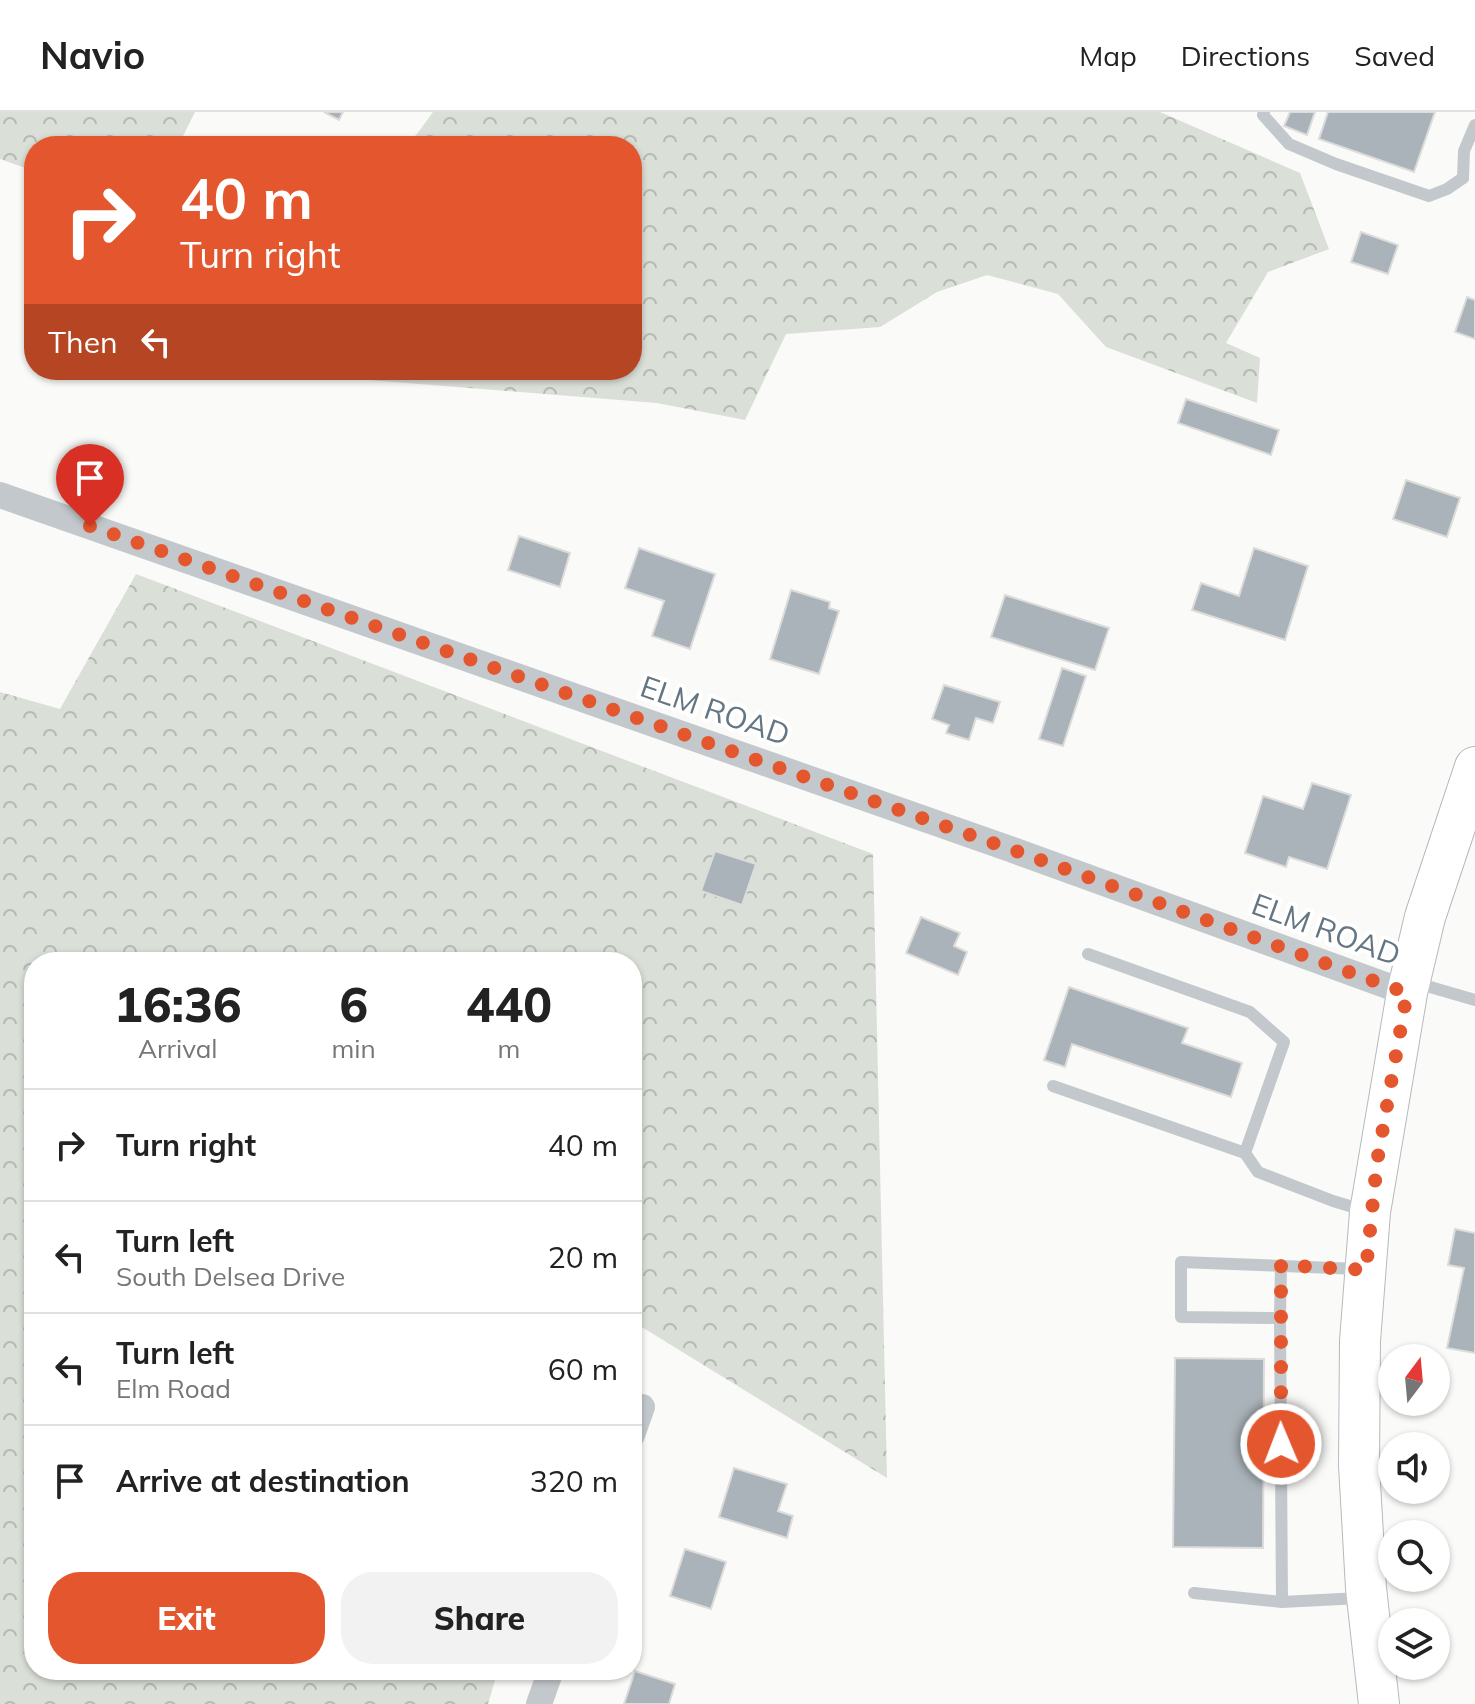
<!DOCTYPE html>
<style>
body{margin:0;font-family:Mulish,sans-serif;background:#f2f2f2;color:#222;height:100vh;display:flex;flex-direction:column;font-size:30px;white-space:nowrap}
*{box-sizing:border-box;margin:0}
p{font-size:26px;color:#767676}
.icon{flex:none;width:44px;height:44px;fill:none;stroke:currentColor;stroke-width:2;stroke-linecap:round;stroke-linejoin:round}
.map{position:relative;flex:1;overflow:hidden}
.drawer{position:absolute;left:24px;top:840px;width:618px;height:728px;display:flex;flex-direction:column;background:#fff;border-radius:32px;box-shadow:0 2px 6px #0004}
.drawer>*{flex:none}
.guide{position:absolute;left:24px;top:24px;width:618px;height:244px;border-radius:32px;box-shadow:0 2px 6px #0004;background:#e4572e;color:#fff;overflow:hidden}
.needle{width:52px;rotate:16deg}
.fabs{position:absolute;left:1378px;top:1232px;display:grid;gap:16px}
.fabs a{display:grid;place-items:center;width:72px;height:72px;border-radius:50%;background:#fff;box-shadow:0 2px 6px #0004;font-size:40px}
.pin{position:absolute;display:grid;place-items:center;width:68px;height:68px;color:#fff;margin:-82px -34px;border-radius:50% 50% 50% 0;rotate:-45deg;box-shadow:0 0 8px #0007}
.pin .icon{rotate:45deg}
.me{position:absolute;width:88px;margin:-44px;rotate:359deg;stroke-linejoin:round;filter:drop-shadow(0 0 6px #0008)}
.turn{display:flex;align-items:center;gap:28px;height:168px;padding:0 24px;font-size:36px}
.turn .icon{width:104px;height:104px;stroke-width:2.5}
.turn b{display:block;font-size:56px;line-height:68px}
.then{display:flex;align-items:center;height:76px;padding:0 24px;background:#0003;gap:16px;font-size:30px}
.eta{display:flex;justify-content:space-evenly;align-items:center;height:136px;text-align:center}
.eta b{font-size:48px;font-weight:800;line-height:56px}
.cta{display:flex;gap:16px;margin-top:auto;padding:16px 24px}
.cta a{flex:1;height:92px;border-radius:32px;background:#e4572e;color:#fff;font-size:32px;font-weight:800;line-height:92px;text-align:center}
.cta a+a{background:#f2f2f2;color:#222}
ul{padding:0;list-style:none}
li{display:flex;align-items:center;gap:24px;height:112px;padding:0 24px;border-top:2px solid #e0e0e0}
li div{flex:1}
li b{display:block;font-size:30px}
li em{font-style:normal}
header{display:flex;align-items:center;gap:48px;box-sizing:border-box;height:112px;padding:0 40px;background:#fff;border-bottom:2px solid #e0e0e0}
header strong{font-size:38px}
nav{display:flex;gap:44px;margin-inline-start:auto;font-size:28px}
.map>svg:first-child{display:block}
</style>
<header>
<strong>Navio</strong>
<nav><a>Map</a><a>Directions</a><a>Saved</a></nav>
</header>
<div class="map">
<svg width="1475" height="1592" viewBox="0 0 1475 1592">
<defs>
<pattern id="forest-crowns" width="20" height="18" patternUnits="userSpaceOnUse" patternTransform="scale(2)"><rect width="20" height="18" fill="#dadfd7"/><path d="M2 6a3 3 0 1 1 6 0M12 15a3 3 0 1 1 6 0" fill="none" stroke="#b4b9b4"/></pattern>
</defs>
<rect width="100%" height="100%" fill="#fafaf8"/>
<g fill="url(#forest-crowns)">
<polygon points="0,0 195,0 178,34 34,34 34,59 0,47"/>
<polygon points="433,0 1160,0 1300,61 1329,137 1268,160 1226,231 1260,246 1257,291 1106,235 1058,182 987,163 937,180 880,215 786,222 745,308 657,291 357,267 357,258 632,258 632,34 404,34 417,22"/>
<polygon points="136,462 873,742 887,1366 632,1209 632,850 34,850 34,1558 498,1558 488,1592 0,1592 0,580 60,597"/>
</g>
<g fill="#aab3b9" stroke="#dcdcda" stroke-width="2">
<polygon points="324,0 343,0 339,8"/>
<polygon points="1290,0 1315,0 1307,23 1284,14"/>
<polygon points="1328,0 1435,0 1414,60 1319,27"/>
<polygon points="1361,120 1398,133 1388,162 1351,150"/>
<polygon points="1467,185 1475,188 1475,227 1455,220"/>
<polygon points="1186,287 1279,318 1271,343 1178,311"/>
<polygon points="1406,368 1460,386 1447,425 1393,407"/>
<polygon points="519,424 570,441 560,475 508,458"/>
<polygon points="639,436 715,462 690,537 652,524 664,489 625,476"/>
<polygon points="1254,436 1308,454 1285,528 1192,498 1201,471 1239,484"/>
<polygon points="791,478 830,490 829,496 839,499 819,562 770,547"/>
<polygon points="1005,483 1109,516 1095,558 991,525"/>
<polygon points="1062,556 1086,564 1063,634 1039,627"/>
<polygon points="944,573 1000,590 993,611 976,606 969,628 946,621 949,613 932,607"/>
<polygon points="1312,671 1351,683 1327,757 1289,745 1286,755 1245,741 1263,684 1303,697"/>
<polygon points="715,739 756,752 742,793 701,779"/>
<polygon points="921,805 960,821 954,834 967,840 958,863 906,841"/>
<polygon points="1069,875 1188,916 1182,931 1242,951 1231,985 1072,932 1065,955 1044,948"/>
<polygon points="1455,1117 1475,1121 1475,1241 1447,1236 1464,1156 1448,1153"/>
<polygon points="1175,1246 1264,1247 1263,1436 1173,1435"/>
<polygon points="734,1356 787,1372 778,1399 793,1404 787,1426 719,1405"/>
<polygon points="685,1437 726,1450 711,1497 670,1484"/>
<polygon points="635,1559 675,1572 669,1592 624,1592"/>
</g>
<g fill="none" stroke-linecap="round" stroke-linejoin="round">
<g stroke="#b5babe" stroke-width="42">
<polyline id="primary" points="1379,1592 1366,1476 1359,1353 1360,1229 1370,1100 1407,881 1425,805 1475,655"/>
</g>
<g stroke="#c3c8cc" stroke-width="12">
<polyline points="1264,0 1263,3 1289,32 1336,52 1429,84 1447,77 1463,66"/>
<polyline points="1463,66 1464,39 1475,13"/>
<polyline points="1088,842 1250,900 1284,930 1245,1041 1258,1060 1333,1089 1363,1098"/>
<polyline points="1413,870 1475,888"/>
<polyline points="1053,974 1245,1041"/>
<polyline points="1359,1157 1181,1150 1181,1205 1280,1206 1282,1490 1360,1486"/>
<polyline points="1280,1206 1281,1153"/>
<polyline points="1194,1481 1282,1490"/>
</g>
<g stroke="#c3c8cc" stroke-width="26">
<polyline points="0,383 1013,738 1407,881"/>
<polyline points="632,1323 642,1295"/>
<polyline points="539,1592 551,1558"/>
</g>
<use href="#primary" stroke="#fff" stroke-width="40"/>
</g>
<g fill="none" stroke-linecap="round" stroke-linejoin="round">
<polyline stroke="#e4572e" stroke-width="14" stroke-dasharray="0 25.2" points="90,414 1013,738 1407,881 1377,1050 1366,1158 1281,1153 1281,1332"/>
</g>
<g text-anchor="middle" stroke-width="8" stroke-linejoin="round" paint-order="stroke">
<g font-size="30" fill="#657683" stroke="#fff">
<text transform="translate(715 599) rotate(19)" y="10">ELM ROAD</text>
<text transform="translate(1326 818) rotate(20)" y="10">ELM ROAD</text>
</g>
</g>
</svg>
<div class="fabs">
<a><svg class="needle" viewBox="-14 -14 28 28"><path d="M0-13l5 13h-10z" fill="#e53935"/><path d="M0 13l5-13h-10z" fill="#767676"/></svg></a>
<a><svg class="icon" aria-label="sound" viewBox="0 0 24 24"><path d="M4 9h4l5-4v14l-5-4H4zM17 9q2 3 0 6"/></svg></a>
<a><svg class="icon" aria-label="search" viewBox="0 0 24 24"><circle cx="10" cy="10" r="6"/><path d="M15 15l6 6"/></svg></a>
<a><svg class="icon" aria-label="layers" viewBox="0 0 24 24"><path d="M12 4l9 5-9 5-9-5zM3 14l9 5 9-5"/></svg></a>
</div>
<div class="pin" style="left:90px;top:414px;background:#d93025"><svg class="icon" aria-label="arrive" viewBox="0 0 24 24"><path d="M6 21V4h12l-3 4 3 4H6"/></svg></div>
<svg class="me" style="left:1281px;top:1332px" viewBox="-20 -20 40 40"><circle r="17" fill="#e4572e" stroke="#fff" stroke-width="3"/><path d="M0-11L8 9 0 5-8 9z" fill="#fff"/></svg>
<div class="guide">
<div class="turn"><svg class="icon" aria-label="right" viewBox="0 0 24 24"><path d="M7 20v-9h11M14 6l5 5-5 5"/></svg><div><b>40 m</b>Turn right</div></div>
<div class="then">Then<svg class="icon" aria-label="left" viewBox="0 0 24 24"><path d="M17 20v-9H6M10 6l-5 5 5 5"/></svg></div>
</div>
<section class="drawer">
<div class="eta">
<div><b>16:36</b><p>Arrival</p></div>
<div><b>6</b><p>min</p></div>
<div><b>440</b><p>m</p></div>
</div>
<ul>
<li><svg class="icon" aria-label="right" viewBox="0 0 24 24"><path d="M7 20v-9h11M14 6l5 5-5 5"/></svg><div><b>Turn right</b></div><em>40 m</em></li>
<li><svg class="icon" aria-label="left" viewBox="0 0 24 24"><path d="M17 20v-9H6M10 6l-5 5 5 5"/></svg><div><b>Turn left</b><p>South Delsea Drive</p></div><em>20 m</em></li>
<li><svg class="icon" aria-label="left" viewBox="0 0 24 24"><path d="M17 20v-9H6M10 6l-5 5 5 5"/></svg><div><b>Turn left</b><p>Elm Road</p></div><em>60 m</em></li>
<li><svg class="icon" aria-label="arrive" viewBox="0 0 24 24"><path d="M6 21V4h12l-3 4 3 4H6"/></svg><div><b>Arrive at destination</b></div><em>320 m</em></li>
</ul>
<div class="cta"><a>Exit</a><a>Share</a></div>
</section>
</div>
